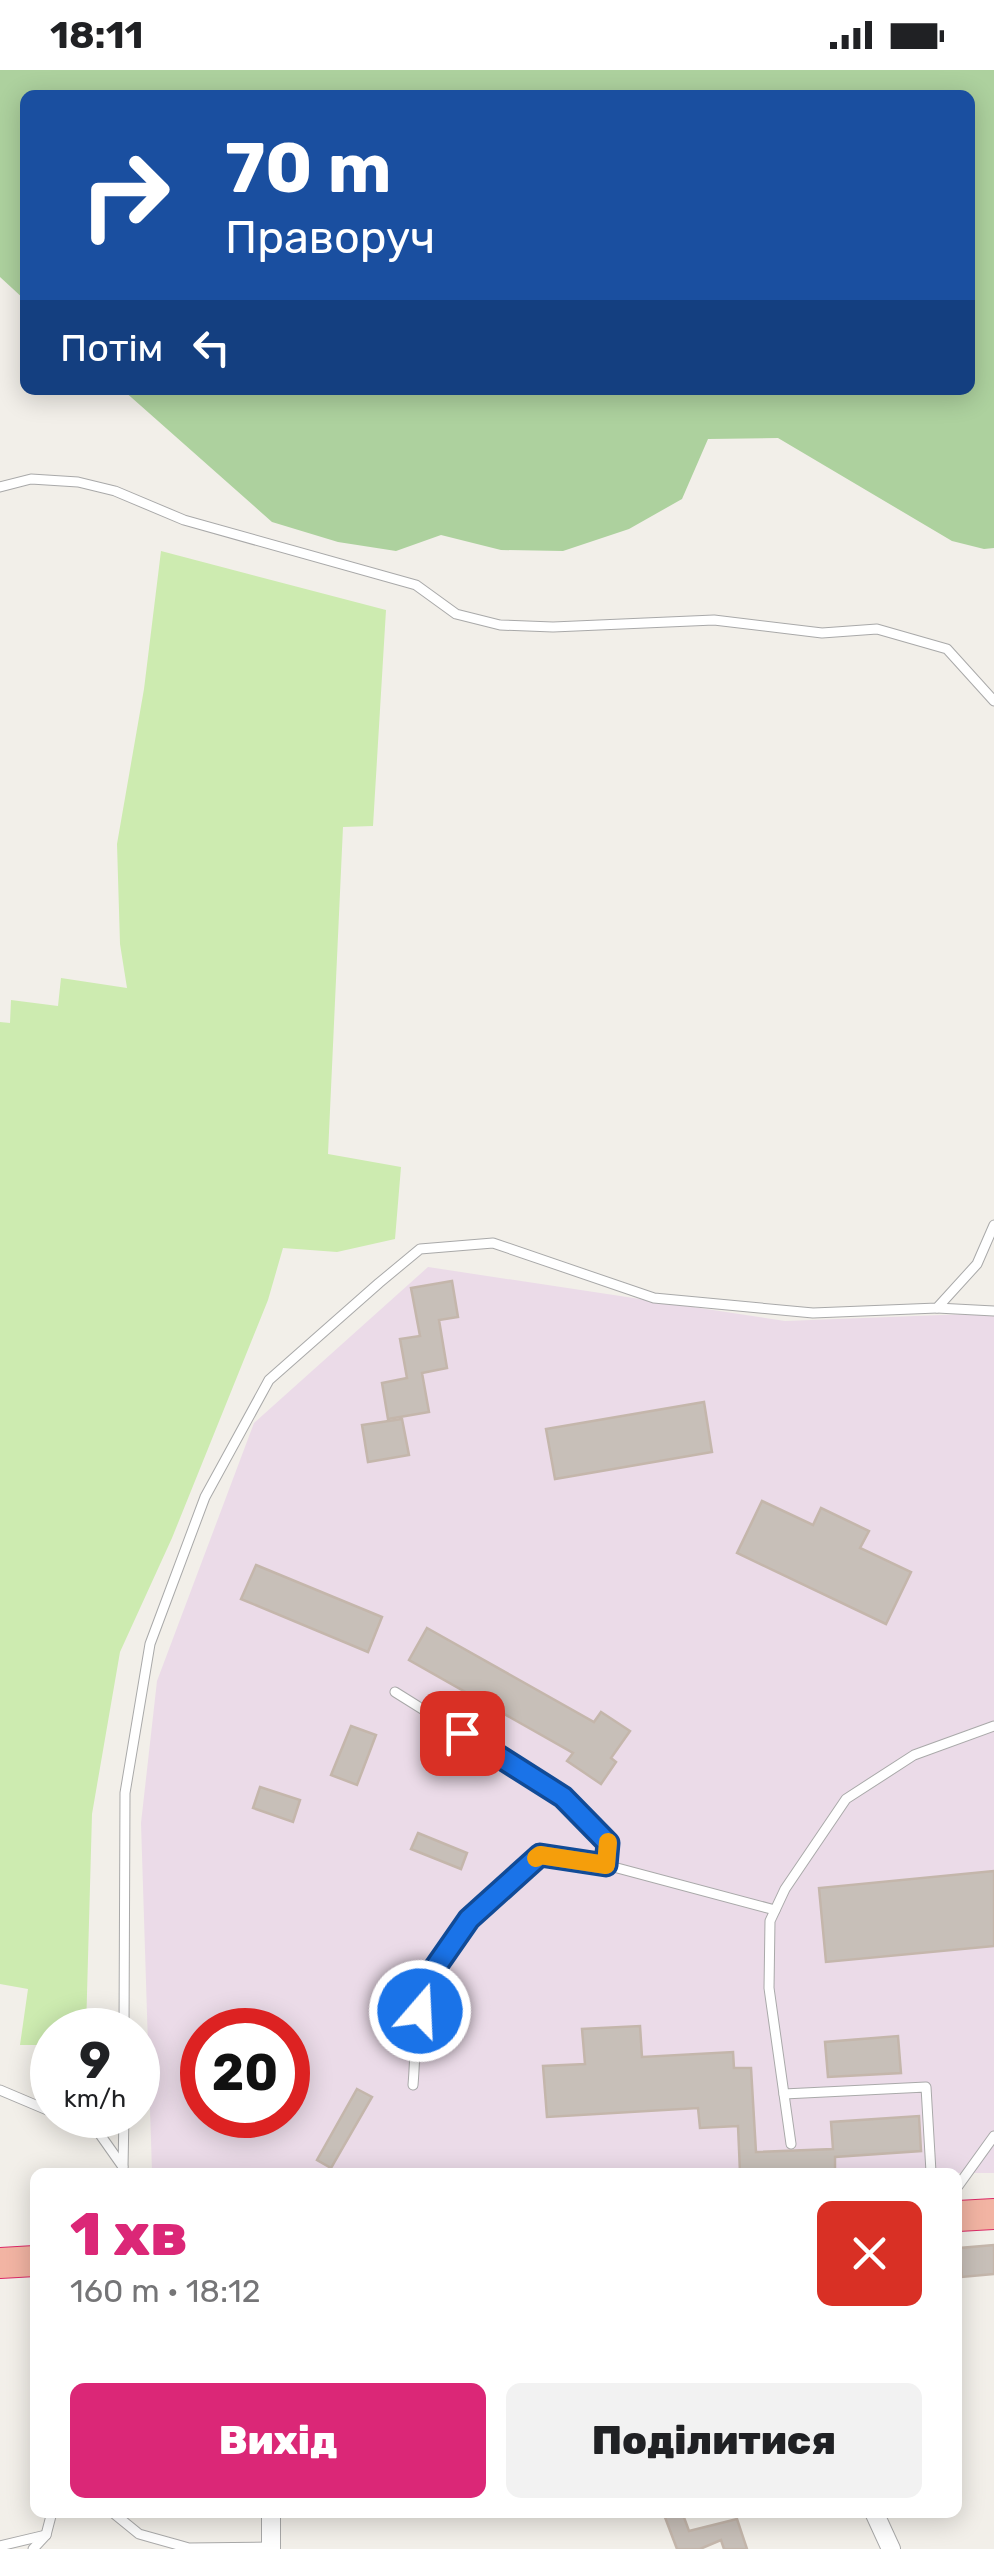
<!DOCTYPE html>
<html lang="uk">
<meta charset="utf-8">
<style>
body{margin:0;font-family:Rubik,sans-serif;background:#f2f2f2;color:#202124;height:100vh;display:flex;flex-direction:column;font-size:38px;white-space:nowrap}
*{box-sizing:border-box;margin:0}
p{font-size:32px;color:#757577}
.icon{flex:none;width:55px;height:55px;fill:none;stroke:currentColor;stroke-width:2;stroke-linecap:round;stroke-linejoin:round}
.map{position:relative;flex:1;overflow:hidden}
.panel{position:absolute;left:30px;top:2098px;width:932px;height:350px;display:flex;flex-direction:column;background:#fff;border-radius:15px;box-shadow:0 5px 25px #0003}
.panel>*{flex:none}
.hud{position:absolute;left:20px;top:20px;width:955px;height:305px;border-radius:15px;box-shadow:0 5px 25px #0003;background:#1a4fa0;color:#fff;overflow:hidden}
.speed{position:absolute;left:30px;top:1938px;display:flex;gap:20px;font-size:50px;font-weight:700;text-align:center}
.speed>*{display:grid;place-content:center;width:130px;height:130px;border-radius:50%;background:#fff;box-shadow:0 5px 25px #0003;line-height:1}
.speed small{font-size:25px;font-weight:400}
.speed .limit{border:15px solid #d22;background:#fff;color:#111}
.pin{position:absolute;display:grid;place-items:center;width:85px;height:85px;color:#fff;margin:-42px;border-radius:20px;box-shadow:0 5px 15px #0006}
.me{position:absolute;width:110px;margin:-55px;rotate:19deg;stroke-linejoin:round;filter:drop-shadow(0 0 8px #0008)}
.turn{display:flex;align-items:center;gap:35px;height:210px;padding:0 40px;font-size:45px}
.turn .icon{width:130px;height:130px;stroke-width:2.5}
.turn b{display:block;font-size:70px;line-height:85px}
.then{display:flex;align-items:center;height:95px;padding:0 40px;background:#0003;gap:20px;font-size:38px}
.round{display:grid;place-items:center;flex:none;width:105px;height:105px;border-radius:15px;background:#f2f2f2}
.overview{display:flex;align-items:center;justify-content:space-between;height:170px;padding:0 40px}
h1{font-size:60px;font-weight:800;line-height:75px;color:#db2777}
.button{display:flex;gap:20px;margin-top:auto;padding:20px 40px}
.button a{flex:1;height:115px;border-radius:15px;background:#db2777;color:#fff;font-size:40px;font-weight:800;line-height:115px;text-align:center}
.button a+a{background:#f2f2f2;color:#202124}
.status{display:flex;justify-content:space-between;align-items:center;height:70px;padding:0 50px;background:#fff;direction:ltr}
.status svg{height:28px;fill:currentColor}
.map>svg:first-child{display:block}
</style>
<div class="status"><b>18:11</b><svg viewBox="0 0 49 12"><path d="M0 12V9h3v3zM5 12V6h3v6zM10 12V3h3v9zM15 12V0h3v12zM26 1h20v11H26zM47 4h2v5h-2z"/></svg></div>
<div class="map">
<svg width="994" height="2479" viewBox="0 0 994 2479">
<rect width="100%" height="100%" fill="#f2efe9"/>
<path fill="#ebdbe8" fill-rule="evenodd" d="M 428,1197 L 785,1251 L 994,1243 L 994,2103 L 152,2102 L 141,1753 L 157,1611 L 254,1353 ZM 202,1960 L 288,1960 L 288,2045 L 202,2045 Z"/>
<polygon fill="#cdebb0" points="161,481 386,540 373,756 343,757 328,1084 401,1097 395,1169 337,1182 283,1178 268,1230 172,1468 120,1582 92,1744 86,1960 52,1960 52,1975 20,1975 28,1919 0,1914 0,952 10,953 11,930 58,936 61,908 127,918 120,874 117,774 144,619"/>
<polygon fill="#add19e" points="0,0 994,0 994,478 984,479 952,471 778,368 708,369 682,429 629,459 563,481 501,480 441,465 396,481 338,472 272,452 123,320 970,320 970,25 25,25 25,230 0,207"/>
<g fill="#c7bfb8" stroke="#c4b6ab" stroke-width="2.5">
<polygon points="452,1211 458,1247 439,1250 447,1298 422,1303 429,1342 388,1349 382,1313 407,1308 400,1269 420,1266 411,1218"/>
<polygon points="704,1332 712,1382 555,1409 546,1359"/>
<polygon points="402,1349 409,1385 368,1392 362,1355"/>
<polygon points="762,1431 813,1455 821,1438 869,1461 860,1478 911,1502 886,1554 737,1483"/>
<polygon points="256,1495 382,1547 368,1582 241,1529"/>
<polygon points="427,1558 594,1652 601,1642 630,1661 611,1688 616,1692 601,1714 567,1691 573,1683 409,1590"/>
<polygon points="351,1656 376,1665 357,1715 331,1705"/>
<polygon points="260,1717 300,1730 293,1752 253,1738"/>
<polygon points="418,1763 467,1783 461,1799 411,1779"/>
<polygon points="994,1801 994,1876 826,1892 819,1818"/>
<polygon points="640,1956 642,1987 733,1982 734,1998 751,1998 756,2082 833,2079 831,2052 919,2046 921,2081 835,2087 835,2102 740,2102 738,2056 700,2058 698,2038 547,2047 543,1996 585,1994 582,1959"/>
<polygon points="898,1966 901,2003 828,2007 825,1972"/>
<polygon points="357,2019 372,2027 331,2098 317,2090"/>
<polygon points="994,2175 994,2204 962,2207 960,2178"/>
<polygon points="663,2442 682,2442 689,2461 737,2449 747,2479 724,2479 721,2470 700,2479 677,2479"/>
</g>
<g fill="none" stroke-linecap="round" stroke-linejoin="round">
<g stroke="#a9a9a9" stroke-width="11">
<g id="service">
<polyline points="0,417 31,409 78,412 115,421 184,450 416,515 456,544 500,555 553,557 714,550 822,563 877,559 947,579 994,631"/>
<polyline points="937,1238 994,1241"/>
<polyline points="395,1622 563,1727 608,1773 606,1795 775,1840"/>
<polyline points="124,1960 125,1723 150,1574 205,1427 269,1310 379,1213 420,1179 493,1173 654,1228 813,1243 937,1238 977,1194 994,1155"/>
<path d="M 413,2015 C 416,1981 414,1938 429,1906 C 452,1857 500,1821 540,1785 L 606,1795"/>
<polyline points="0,2020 52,2042"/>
<polyline points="784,2024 926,2017 931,2102"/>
<polyline points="59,2045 99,2063 123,2097"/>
<polyline points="791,2074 769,1918 770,1851 785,1819 846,1729 914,1685 994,1656"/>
<polyline points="123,2097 124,2045"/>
<polyline points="958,2116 994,2066"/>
<polyline points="112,2442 139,2464 189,2478 271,2477"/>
<polyline points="0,2476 46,2465"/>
<polyline points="33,2479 46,2465 52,2442"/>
</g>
</g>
<g stroke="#a9a9a9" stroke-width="20">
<g id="minor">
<polyline points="271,2442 271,2479"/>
<polyline points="874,2442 891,2479"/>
</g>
</g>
<g stroke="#dc2a67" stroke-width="32">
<g id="trunk">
<polyline points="958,2146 994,2144"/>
<polyline points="0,2193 35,2191"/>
</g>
</g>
<use href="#service" stroke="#fff" stroke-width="9"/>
<use href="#minor" stroke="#fff" stroke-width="18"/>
<use href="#trunk" stroke="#f2b4a3" stroke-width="30"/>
</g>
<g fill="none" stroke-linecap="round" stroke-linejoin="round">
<g stroke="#114b97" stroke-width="25">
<polyline id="route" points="420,1941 428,1908 469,1849 540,1785 606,1795 608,1773 563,1727 462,1663"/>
</g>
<use href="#route" stroke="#1a73e8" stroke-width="18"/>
<polyline stroke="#f59e0b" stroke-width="18" points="536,1788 540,1785 606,1795 608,1772"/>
</g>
</svg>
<div class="speed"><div>9<small>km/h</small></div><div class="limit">20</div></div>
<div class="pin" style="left:462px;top:1663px;background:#d93025"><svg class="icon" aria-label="arrive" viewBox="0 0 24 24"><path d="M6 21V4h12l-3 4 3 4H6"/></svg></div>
<svg class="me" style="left:420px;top:1941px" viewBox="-20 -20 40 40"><circle r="17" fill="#1a73e8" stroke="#fff" stroke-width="3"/><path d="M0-11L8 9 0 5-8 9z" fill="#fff"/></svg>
<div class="hud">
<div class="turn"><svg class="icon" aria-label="right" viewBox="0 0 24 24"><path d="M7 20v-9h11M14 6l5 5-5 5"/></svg><div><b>70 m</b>Праворуч</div></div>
<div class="then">Потім<svg class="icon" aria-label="left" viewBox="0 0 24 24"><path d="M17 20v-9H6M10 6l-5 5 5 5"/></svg></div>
</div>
<section class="panel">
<div class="overview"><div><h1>1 хв</h1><p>160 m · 18:12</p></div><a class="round" style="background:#d93025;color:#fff"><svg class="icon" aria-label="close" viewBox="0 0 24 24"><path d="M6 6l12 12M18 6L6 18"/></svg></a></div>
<div class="button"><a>Вихід</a><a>Поділитися</a></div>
</section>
</div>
